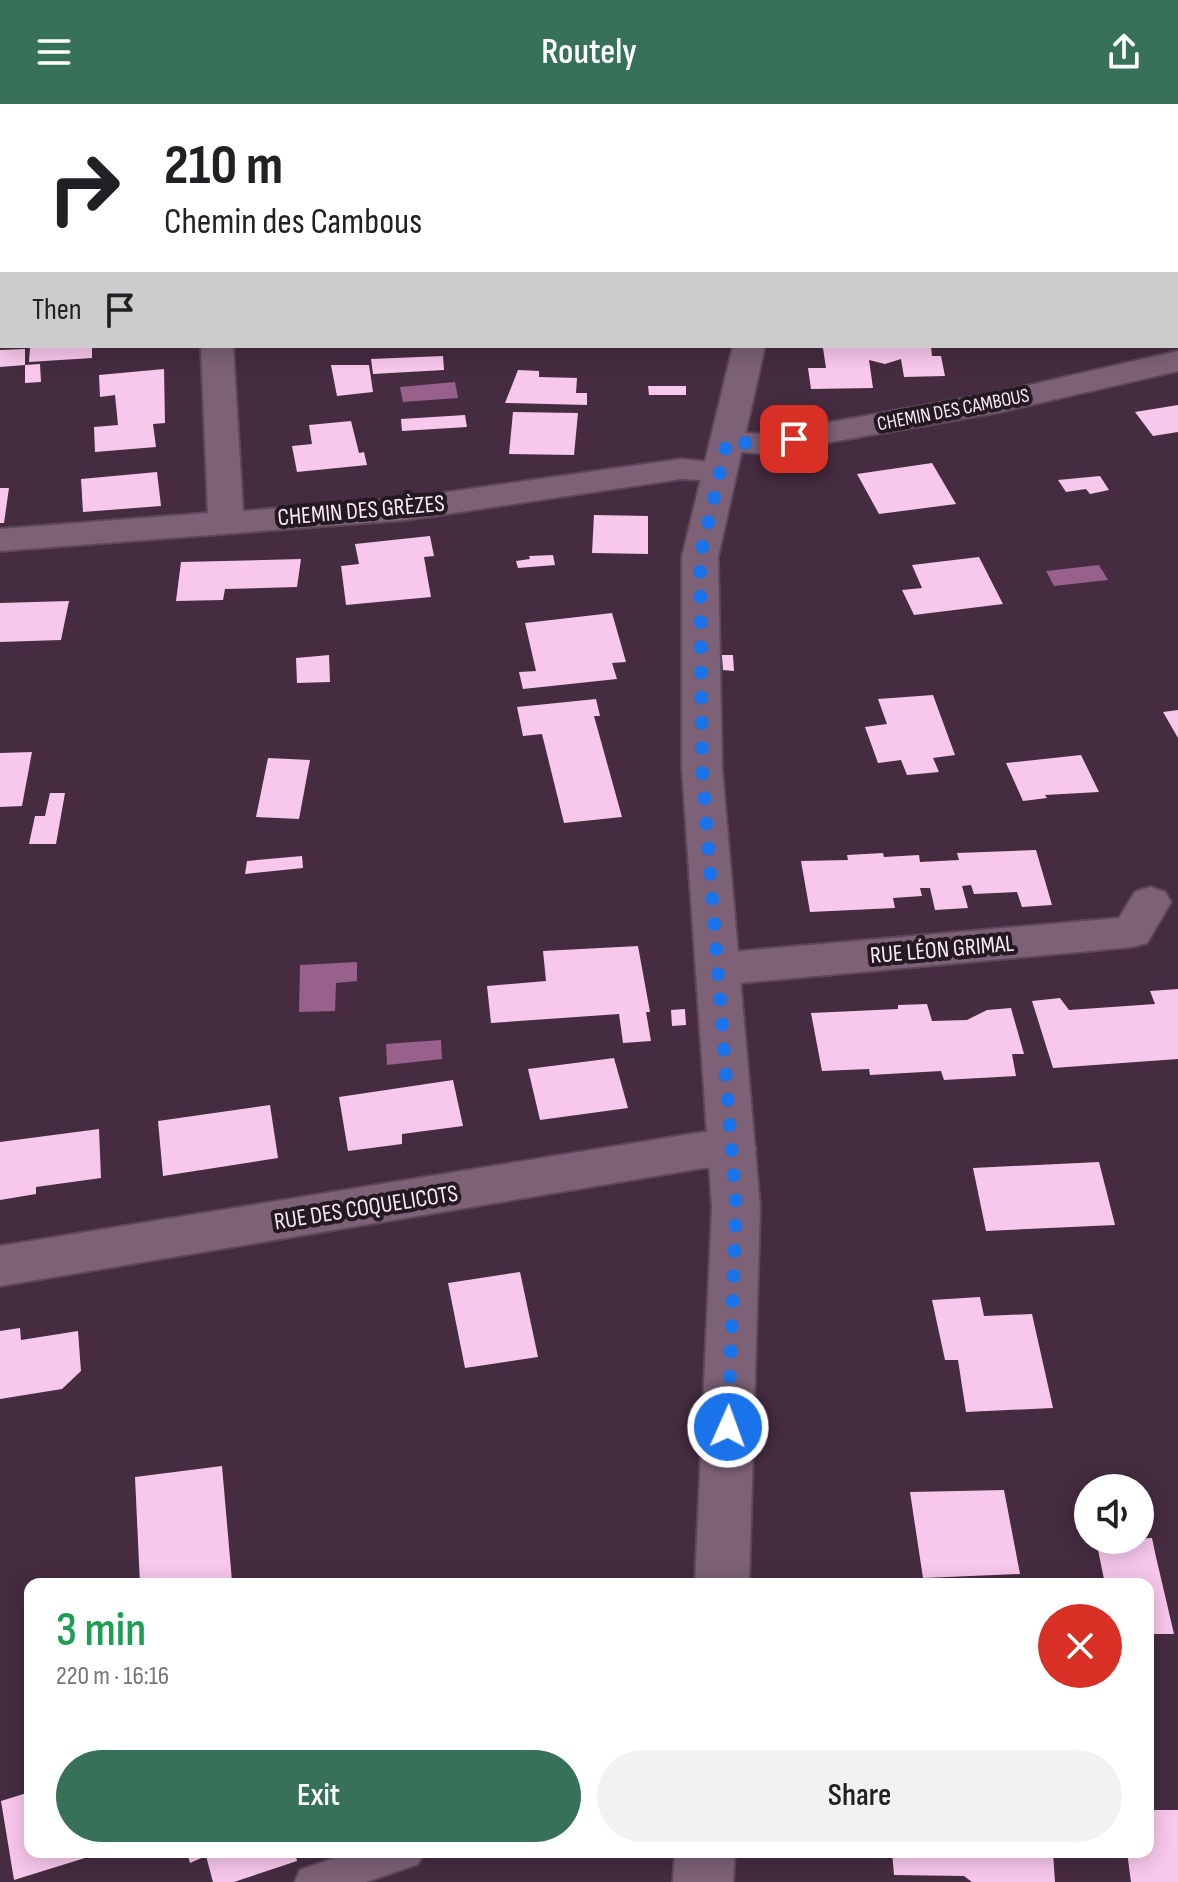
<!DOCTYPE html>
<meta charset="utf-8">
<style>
body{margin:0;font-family:"Sofia Sans Condensed",sans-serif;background:#f2f2f2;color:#202124;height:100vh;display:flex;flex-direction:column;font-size:30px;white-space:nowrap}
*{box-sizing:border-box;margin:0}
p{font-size:26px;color:#757577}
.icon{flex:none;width:44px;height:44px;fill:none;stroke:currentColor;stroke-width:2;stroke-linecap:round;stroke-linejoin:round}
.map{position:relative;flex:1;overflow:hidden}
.side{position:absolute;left:24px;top:1474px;width:1130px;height:280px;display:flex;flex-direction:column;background:#fff;border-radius:16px;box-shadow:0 4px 20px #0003}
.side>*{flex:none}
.guide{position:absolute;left:0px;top:0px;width:1178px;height:244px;box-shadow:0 4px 20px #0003;background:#fff;color:#202124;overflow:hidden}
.tools{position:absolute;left:1074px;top:1370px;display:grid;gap:16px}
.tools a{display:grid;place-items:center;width:80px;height:80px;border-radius:50%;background:#fff;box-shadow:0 4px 20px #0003;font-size:40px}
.pin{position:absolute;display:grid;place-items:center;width:68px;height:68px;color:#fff;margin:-34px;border-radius:16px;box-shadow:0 4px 12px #0006}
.me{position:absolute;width:88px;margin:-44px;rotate:2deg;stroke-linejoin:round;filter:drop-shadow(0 0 6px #0008)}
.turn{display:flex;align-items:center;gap:28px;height:168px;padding:0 32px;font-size:36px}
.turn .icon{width:104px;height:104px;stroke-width:2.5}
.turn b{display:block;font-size:56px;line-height:68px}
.then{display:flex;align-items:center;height:76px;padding:0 32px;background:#0003;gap:16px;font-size:30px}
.round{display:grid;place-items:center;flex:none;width:84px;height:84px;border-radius:42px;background:#f2f2f2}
.summary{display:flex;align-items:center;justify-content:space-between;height:136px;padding:0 32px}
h1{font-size:48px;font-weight:600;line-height:60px;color:#1e9e55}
.button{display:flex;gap:16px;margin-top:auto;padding:16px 32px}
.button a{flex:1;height:92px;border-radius:48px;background:#367158;color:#fff;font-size:32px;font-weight:600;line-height:92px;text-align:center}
.button a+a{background:#f2f2f2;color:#202124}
header{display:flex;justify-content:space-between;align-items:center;height:104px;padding:0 32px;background:#367158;color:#fff;font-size:36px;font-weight:600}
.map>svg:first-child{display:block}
</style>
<header><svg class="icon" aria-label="menu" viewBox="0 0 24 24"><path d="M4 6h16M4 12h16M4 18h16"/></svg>Routely<svg class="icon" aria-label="share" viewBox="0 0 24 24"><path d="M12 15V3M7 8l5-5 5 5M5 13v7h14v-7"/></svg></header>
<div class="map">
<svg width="1178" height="1778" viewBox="0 0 1178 1778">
<rect width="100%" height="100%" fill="#452c40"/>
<g fill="#98618c">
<polygon points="455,278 458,294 403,298 400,283"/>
<polygon points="1099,461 1108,476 1054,482 1046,467"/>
<polygon points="357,858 357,877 336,879 335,907 299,908 300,861"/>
<polygon points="441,936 442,955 387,961 386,940"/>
</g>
<g fill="#f8c7ec">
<polygon points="92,242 92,254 29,258 30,244"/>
<polygon points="832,242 931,242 932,252 941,252 945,272 904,273 901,255 885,260 869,256 873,284 811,285 808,264 826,264 823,244"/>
<polygon points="25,245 25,261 0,263 0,246"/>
<polygon points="443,252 444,266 373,270 371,255"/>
<polygon points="40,260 41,278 25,279 25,261"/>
<polygon points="331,261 369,261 373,288 337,292"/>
<polygon points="164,265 165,319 153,320 156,343 95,348 94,323 118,321 115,291 100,293 99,271"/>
<polygon points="518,266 539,267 539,273 577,274 576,289 587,289 587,301 505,299"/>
<polygon points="648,282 686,282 686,291 649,291"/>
<polygon points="1178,301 1178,328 1153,332 1135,308"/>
<polygon points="513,308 578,309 574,351 509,350"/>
<polygon points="465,311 467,323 402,327 401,315"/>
<polygon points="351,317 359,349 364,348 367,361 297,368 292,342 312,340 309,321"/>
<polygon points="932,359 956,400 879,410 857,370"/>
<polygon points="157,368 161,402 83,408 81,375"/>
<polygon points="1100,372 1109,386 1090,390 1086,385 1066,388 1058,376"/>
<polygon points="0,384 9,384 4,419 0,419"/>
<polygon points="594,411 648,412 648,450 592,449"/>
<polygon points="430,432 434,452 424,453 431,493 346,501 341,462 359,460 355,440"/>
<polygon points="553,451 555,461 518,464 516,457 530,455 529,452"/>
<polygon points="979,453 1003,500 914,511 902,486 922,484 912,461"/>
<polygon points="301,455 297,483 225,485 223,496 176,497 181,458"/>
<polygon points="69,497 61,536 0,538 0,499"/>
<polygon points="612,509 626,558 612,559 617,575 523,585 519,568 536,567 525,519"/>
<polygon points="329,551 330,578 297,579 296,554"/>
<polygon points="722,551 733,551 734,567 723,566"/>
<polygon points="933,591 955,651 933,654 939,668 907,671 901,656 878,659 865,623 887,620 878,595"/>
<polygon points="596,595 600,612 594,612 622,713 564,719 542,630 523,632 517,603"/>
<polygon points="1178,606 1178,634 1163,608"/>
<polygon points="32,648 22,702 0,703 0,649"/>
<polygon points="1081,651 1099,688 1045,691 1047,694 1023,697 1006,659"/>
<polygon points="268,654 310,656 299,715 256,713"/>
<polygon points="50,689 65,689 56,740 29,740 35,712 45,712"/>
<polygon points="1036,746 1052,801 1022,803 1017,788 974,790 971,781 962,782 968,804 935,806 930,784 920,784 922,792 893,794 895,804 810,808 801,757 848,756 847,751 883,749 884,753 919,751 920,758 959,756 957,749"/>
<polygon points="302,752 303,764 245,770 247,757"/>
<polygon points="638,842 650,908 646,908 651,937 623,939 619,910 491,919 487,882 546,877 543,847"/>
<polygon points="1178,885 1178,955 1053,964 1032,897 1060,894 1069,906 1155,900 1150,887"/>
<polygon points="927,900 932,917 967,916 987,906 1011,904 1024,950 1012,950 1016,972 944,976 941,967 870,971 869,965 822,967 811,909 898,905 898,901"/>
<polygon points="685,905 686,921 672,922 671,906"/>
<polygon points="614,954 628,1004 540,1016 528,965"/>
<polygon points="453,976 463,1022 402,1030 402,1040 348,1047 339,993"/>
<polygon points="270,1001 278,1054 163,1072 158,1017"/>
<polygon points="99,1025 101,1074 36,1083 36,1090 0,1096 0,1038"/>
<polygon points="1099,1058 1115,1121 986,1127 973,1064"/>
<polygon points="520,1168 538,1253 465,1264 448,1179"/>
<polygon points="980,1193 984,1212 1032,1210 1053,1304 966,1308 958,1256 945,1256 932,1196"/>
<polygon points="20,1224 21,1236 78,1227 81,1267 62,1285 0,1295 0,1227"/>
<polygon points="222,1362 232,1477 209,1480 140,1480 135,1373"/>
<polygon points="1004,1386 1020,1470 923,1474 910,1388"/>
<polygon points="1152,1434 1156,1453 1174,1530 1148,1530 1148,1480 1105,1480 1096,1436"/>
<polygon points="30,1688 30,1748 101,1749 14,1776 1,1697"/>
<polygon points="1148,1706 1178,1706 1178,1778 1131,1778 1127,1748 1148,1748"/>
<polygon points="187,1748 295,1748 297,1757 234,1778 213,1778 206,1752 190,1759"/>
<polygon points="892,1748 1053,1748 1055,1778 972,1778 964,1772 894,1771"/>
</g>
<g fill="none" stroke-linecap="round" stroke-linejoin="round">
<g stroke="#5d4858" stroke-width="4">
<polygon id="service" points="353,1748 424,1748 418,1760 366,1778 295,1778 300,1766"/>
</g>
<g stroke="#5d4858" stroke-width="4">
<g id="minor">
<polygon points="201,242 233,242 243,407 406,394 681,355 732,360 737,367 732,374 720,377 681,375 406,416 0,447 0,425 208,409"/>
<polygon points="1178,247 1178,267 1000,308 764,350 715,345 710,338 715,331 727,328 764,330 1000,288"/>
<polygon points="1150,783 1165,788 1171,798 1147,839 1132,843 719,881 704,876 697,865 704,854 719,849 1119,814 1135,788"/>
<polygon points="733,1027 750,1032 756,1045 750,1058 733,1063 703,1064 0,1182 0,1142 703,1028"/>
</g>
</g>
<g stroke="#5d4858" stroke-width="4">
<g id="tertiary">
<polygon points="678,0 706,0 707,2 679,2"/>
<polygon points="733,242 765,242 718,453 722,664 760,1103 749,1480 695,1480 712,1103 682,664 682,453"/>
<polygon points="675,1748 735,1748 733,1778 673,1778"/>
</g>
</g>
<use href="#service" fill="#7d6177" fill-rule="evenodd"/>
<use href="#minor" fill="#7d6177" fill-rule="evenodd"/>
<use href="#tertiary" fill="#7d6177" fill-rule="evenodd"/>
</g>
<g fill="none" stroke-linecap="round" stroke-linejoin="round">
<polyline stroke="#1a73e8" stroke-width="14" stroke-dasharray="0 25.2" points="728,1323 736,1103 702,664 700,453 727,338 764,340 794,335"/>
</g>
<g text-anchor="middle" stroke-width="8" stroke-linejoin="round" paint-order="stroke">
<g font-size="20" fill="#fdecf8" stroke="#251922">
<text transform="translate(953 305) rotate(-11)" y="7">CHEMIN DES CAMBOUS</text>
</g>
<g font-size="24" fill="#fdecf8" stroke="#251922">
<text transform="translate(361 406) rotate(-5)" y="8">CHEMIN DES GRÈZES</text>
<text transform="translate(942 845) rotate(-5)" y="8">RUE LÉON GRIMAL</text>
<text transform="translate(366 1103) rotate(-9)" y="8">RUE DES COQUELICOTS</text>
</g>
</g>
</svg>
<div class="tools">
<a><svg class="icon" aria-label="sound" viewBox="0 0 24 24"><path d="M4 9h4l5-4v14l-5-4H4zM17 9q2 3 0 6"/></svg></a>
</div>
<div class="pin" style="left:794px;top:335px;background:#d93025"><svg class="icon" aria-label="arrive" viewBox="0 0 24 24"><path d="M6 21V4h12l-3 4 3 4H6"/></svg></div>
<svg class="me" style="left:728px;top:1323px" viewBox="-20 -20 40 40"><circle r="17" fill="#1a73e8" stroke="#fff" stroke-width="3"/><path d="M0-11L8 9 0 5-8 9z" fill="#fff"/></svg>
<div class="guide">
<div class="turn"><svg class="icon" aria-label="right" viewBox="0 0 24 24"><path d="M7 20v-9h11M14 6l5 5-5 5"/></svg><div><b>210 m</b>Chemin des Cambous</div></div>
<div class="then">Then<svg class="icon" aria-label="arrive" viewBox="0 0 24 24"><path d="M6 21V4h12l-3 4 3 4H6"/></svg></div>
</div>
<section class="side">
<div class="summary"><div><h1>3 min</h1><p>220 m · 16:16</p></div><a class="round" style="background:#d93025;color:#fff"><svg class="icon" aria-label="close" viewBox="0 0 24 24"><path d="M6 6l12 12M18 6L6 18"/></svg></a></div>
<div class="button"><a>Exit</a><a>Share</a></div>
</section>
</div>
